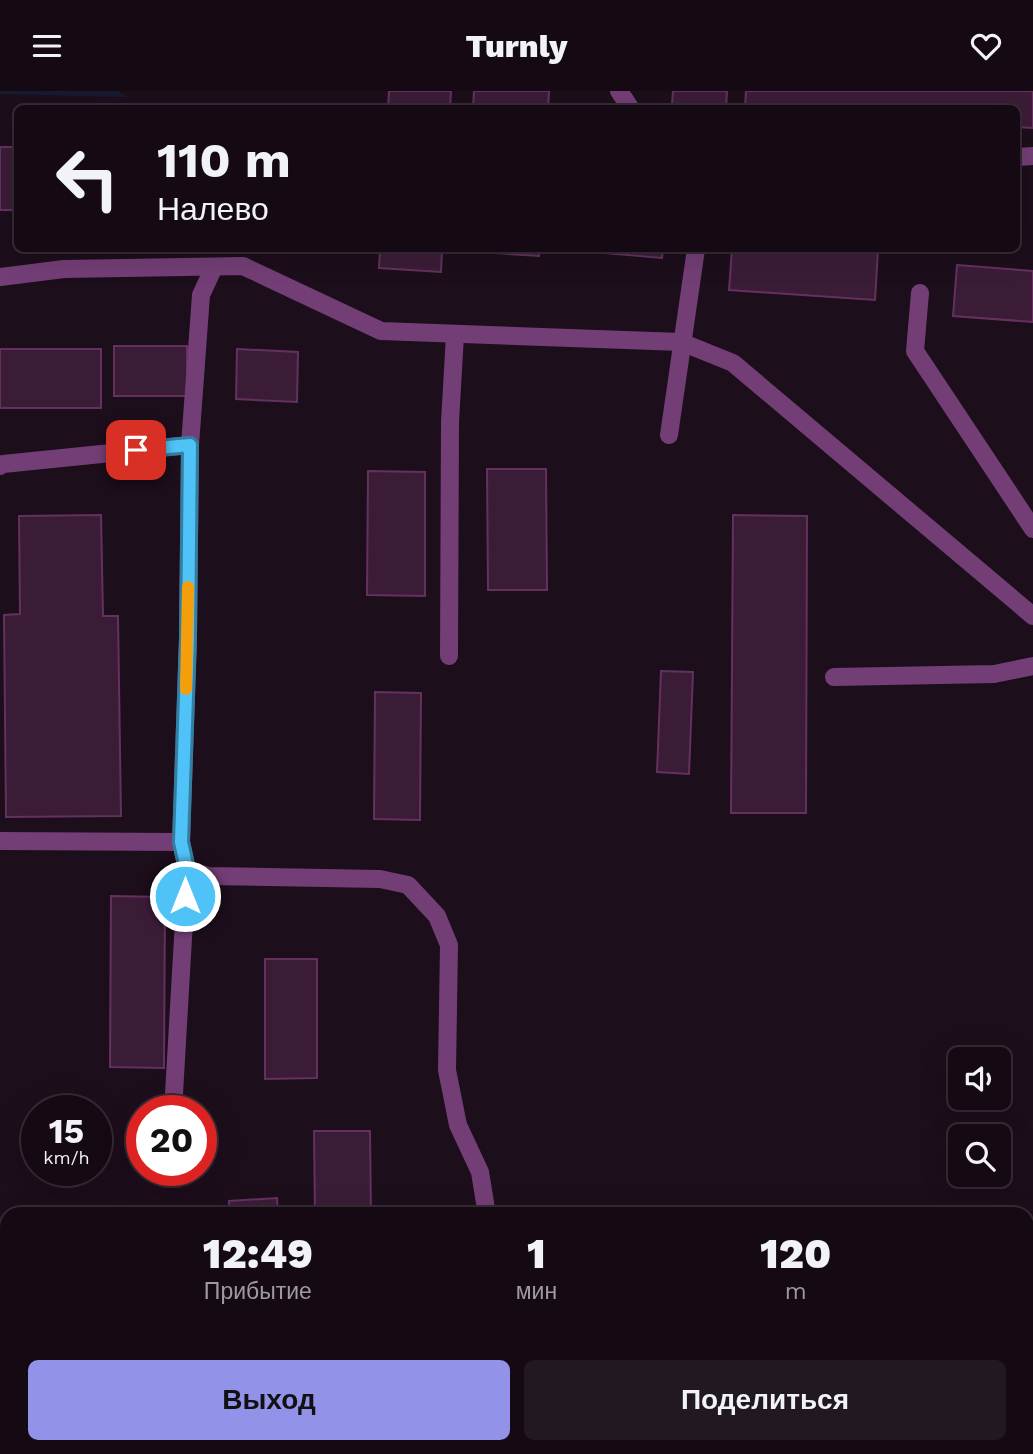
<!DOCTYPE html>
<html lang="ru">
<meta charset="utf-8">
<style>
body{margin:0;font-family:"Work Sans",sans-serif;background:#221822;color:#f1f3f6;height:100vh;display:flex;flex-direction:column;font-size:26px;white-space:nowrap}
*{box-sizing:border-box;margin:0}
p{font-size:23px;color:#9d9aa0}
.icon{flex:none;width:38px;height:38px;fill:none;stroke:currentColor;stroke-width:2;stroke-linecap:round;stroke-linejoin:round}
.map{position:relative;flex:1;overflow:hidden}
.drawer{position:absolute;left:0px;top:1116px;width:1034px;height:247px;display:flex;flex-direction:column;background:#150a14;border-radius:21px 21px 0 0;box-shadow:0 7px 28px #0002,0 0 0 2px #342b34}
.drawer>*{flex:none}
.hud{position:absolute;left:14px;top:14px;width:1006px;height:147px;border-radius:10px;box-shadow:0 7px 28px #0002,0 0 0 2px #342b34;background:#150a14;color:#f1f3f6;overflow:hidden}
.controls{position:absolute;left:948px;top:956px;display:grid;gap:14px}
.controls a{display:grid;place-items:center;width:63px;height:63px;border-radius:10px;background:#150a14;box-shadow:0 7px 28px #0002,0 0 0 2px #342b34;font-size:35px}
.speed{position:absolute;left:21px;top:1004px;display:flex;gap:14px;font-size:35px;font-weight:700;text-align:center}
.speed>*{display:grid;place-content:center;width:91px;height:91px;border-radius:50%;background:#150a14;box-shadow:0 7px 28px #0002,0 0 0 2px #342b34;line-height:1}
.speed small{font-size:18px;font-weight:400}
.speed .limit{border:10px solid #d22;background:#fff;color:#111}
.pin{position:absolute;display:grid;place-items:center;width:60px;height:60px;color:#fff;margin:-30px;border-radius:14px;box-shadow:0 4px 10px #0006}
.me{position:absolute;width:77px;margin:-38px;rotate:0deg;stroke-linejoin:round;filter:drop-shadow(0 0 5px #0008)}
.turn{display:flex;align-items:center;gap:24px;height:147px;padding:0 28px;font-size:32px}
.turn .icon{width:91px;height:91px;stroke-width:2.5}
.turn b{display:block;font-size:49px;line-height:60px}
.eta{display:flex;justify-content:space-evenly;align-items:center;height:119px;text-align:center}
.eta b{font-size:42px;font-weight:800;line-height:49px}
.action{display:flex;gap:14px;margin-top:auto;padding:14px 28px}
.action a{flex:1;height:80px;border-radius:10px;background:#9292e9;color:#111;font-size:28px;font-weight:800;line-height:80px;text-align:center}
.action a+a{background:#221822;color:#f1f3f6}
header{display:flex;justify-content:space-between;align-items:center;height:91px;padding:0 28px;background:#150a14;font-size:32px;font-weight:800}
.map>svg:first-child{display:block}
</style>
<header><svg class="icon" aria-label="menu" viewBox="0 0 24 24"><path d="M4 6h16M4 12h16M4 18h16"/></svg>Turnly<svg class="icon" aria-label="heart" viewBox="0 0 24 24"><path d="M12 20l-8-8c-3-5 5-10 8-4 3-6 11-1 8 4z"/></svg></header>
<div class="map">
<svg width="1033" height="1363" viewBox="0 0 1033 1363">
<rect width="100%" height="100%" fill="#1c0e1b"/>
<g fill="#171b2f">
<polygon points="0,0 118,0 127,6 0,3"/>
<polygon points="1027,1234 1033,1234 1033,1363 0,1363 0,1291 7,1290 7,1356 1027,1356"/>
</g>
<g fill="#3b1c37" stroke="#64315e" stroke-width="2">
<polygon points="389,0 451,0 450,18 388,18"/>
<polygon points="474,0 549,0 548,18 473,18"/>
<polygon points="673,0 727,0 726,17 672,13"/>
<polygon points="746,0 1033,0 1033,37 1017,36 1017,18 767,18 745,16"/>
<rect x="0" y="56" width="18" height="63"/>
<polygon points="380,158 442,158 441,181 379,177"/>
<polygon points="465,158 539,158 539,165 465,160"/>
<polygon points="559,158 663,158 662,167"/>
<polygon points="732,158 878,159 875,209 729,199"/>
<polygon points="957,174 1033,180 1033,231 953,225"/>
<rect x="114" y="255" width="73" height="50"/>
<rect x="0" y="258" width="101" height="59"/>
<polygon points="237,258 298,261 297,311 236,308"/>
<polygon points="487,378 546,378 547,499 488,499"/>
<polygon points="368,380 425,381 425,505 367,504"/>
<polygon points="101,424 103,525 118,525 121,725 6,726 4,524 20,523 19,425"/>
<polygon points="733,424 807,425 806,722 731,722"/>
<polygon points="661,580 693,581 689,683 657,681"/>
<polygon points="375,601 421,602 420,729 374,728"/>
<polygon points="111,805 165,806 164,977 110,976"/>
<polygon points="265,868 317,868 317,987 265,988"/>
<polygon points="314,1040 370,1040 371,1124 315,1124"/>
<polygon points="277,1107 278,1124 229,1124 229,1110"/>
</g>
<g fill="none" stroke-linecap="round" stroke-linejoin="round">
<g stroke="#733e76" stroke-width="18">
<polyline points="619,0 631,18"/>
<polyline points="1017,66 1033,65"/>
<polyline points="0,186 64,178 243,175 381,240 681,251 733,272 1033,525"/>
<polyline points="920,202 915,260 1033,438"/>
<polyline points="669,344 696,158"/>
<polyline points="0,375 3,373 190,354"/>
<polyline points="449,565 450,331 455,244"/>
<polyline points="834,586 994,583 1033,575"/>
<polyline points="0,750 181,751"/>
<polyline points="187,778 208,785 380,788 408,794 437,825 449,854 447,979 458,1034 480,1081 487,1124"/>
<polyline points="173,1020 187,778 181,751 188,547 190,354 201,204 214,176"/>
</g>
</g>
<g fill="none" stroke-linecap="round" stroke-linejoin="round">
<g stroke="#337fa1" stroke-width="18">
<polyline id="route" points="136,359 190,354 188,547 181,751 187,778 185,805"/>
</g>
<use href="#route" stroke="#4fc3f7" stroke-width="12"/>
<polyline stroke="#f59e0b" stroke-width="12" points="186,598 188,496"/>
</g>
</svg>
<div class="controls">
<a><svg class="icon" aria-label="sound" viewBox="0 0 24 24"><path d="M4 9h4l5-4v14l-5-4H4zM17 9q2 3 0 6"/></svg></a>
<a><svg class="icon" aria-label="search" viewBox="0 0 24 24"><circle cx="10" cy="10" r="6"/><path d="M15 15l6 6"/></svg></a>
</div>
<div class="speed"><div>15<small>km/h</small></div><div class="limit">20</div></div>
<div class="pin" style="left:136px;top:359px;background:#d93025"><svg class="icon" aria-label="arrive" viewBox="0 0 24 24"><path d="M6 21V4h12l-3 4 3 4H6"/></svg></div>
<svg class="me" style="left:185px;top:805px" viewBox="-20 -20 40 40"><circle r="17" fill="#4fc3f7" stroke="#fff" stroke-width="3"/><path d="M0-11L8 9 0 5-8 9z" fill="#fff"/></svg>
<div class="hud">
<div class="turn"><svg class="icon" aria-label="left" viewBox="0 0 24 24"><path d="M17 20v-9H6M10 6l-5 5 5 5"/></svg><div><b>110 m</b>Налево</div></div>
</div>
<section class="drawer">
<div class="eta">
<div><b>12:49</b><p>Прибытие</p></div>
<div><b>1</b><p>мин</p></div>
<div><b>120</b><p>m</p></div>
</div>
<div class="action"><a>Выход</a><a>Поделиться</a></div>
</section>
</div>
